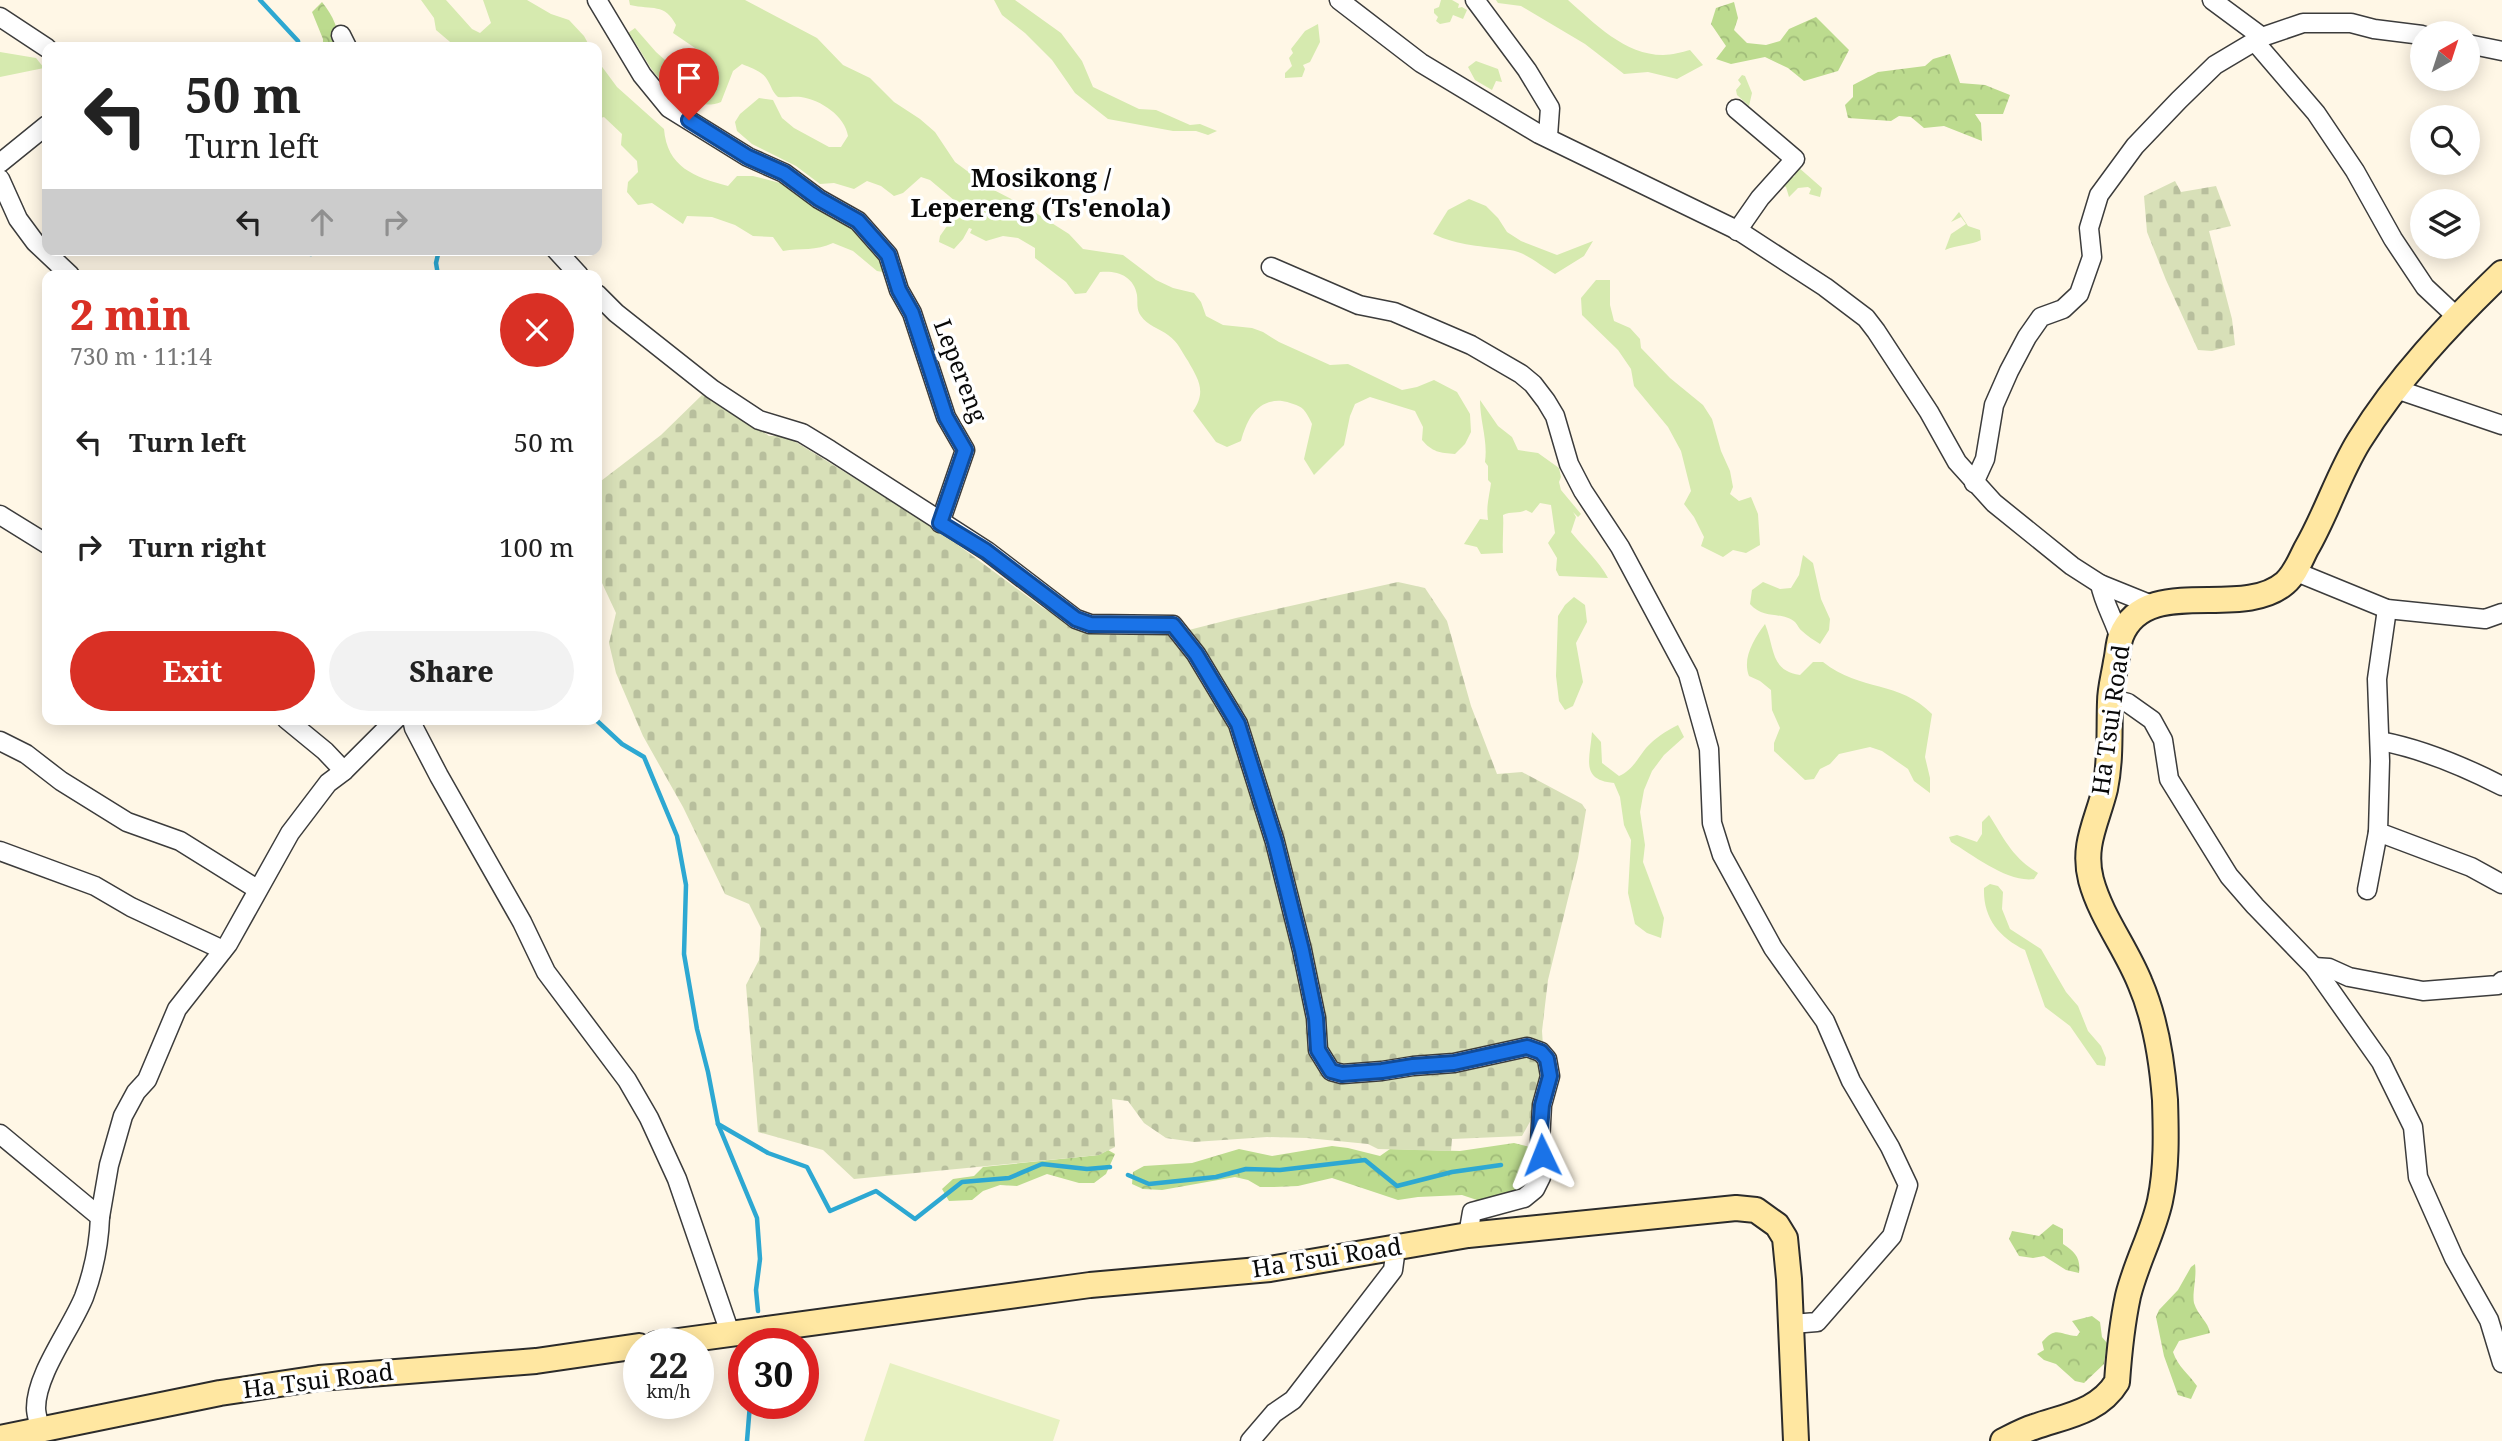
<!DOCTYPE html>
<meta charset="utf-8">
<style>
body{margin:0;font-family:"Noto Serif",serif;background:#f2f2f2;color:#222;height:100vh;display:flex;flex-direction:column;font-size:26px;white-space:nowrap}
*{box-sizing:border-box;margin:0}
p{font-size:23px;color:#767676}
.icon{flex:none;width:38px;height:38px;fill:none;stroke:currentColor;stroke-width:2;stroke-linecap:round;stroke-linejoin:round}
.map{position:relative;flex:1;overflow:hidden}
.panel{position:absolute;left:42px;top:270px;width:560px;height:455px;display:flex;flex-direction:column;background:#fff;border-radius:14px;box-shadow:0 4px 18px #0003}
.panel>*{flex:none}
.hud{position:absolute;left:42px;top:42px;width:560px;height:214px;border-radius:14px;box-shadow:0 4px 18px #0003;background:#fff;color:#222;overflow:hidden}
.needle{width:46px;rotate:39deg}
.tools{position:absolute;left:2410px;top:21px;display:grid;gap:14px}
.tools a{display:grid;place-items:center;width:70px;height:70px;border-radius:50%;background:#fff;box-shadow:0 4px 18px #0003;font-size:35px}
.speed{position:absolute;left:623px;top:1328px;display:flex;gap:14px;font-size:35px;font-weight:700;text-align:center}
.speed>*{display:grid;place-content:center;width:91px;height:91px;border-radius:50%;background:#fff;box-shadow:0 4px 18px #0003;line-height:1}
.speed small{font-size:18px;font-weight:400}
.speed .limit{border:10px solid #d22;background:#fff;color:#111}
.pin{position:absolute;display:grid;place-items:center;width:60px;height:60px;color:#fff;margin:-72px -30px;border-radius:50% 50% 50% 0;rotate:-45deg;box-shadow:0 0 7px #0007}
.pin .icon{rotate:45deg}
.me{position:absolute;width:77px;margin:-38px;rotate:358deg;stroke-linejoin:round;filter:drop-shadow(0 0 5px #0008)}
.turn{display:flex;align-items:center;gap:24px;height:147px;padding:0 28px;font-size:32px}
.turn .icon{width:91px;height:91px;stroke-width:2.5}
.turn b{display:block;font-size:49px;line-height:60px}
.lanes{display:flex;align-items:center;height:66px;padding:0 28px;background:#0003;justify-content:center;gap:35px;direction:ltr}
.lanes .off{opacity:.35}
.round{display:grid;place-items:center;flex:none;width:74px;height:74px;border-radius:37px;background:#f2f2f2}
.overview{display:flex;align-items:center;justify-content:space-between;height:119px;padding:0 28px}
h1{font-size:42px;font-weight:800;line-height:52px;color:#d93025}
.primary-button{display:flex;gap:14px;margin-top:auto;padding:14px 28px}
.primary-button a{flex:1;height:80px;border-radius:42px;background:#d93025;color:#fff;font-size:28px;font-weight:800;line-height:80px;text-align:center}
.primary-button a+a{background:#f2f2f2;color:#222}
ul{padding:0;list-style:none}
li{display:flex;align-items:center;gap:21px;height:105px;padding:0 28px}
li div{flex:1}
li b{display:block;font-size:26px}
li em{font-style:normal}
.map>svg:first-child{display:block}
</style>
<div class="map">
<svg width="2502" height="1441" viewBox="0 0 2502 1441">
<defs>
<pattern id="forest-crowns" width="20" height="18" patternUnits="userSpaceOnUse" patternTransform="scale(1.75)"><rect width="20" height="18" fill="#bcdb8e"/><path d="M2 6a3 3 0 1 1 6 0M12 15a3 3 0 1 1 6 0" fill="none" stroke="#a0bb79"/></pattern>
<pattern id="cemetery-stones" width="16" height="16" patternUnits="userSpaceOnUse" patternTransform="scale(1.75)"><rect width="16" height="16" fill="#d8e0b8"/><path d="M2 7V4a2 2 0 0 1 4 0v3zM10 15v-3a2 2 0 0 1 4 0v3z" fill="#b8bf9d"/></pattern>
</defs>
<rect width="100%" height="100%" fill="#fff7e6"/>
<g fill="#d6eaaf">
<polygon points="421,0 446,0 472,29 480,33 491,23 483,0 527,0 551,14 569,20 584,36 590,47 456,47 436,30 434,18"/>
<path d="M 629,0 L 745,0 L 817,38 L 843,65 L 870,78 L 894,102 L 920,119 L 935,132 L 955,162 L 990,188 L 1025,206 L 1069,234 L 1083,249 L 1123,255 L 1156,280 L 1173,288 L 1194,293 L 1201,302 L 1206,316 L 1223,325 L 1252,328 L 1263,332 L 1279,342 L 1330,365 L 1348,364 L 1402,390 L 1417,387 L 1434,380 L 1457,392 L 1470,414 L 1471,432 L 1465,444 L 1455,454 C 1440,453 1432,452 1422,440 L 1423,427 L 1415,411 L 1370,397 L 1355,404 L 1350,416 L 1344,445 L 1314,475 L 1304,459 L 1312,424 C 1310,420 1307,413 1303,409 C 1299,405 1288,402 1282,401 C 1257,399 1247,419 1241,441 L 1227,447 L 1216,442 L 1193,411 C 1207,391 1198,379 1188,361 C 1181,351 1179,343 1168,335 C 1160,329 1147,325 1141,316 C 1136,309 1138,303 1137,295 C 1134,276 1117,270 1100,272 L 1086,293 L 1075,294 L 1066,282 L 1035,258 L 1035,248 L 1018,238 L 1003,236 L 986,241 L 970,233 L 972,229 L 969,228 L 963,239 L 954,249 L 939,242 L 940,236 L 961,206 L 930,180 L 921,177 L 903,193 L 894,196 L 881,186 L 867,181 L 854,189 L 834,183 L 820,184 L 796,166 L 752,144 L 737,131 L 735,122 L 740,114 L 759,98 L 773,100 L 782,118 L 794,128 L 829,147 L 841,147 L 848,136 C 845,116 821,100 801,97 C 794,96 786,98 778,97 C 772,91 772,88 768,81 C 763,71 751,68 742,64 L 733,71 L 721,102 C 701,110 686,98 670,86 C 664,81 657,77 653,71 C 644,58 638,45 628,33 L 635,28 L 656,52 L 683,76 L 697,74 L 704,63 L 701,52 L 673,33 L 676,25 C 665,3 652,10 630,5 Z"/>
<polygon points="994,0 1015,0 1061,33 1082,61 1093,87 1139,109 1156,110 1190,125 1200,124 1217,131 1208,135 1196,131 1173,131 1108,119 1075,93 1052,60 1025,33 1002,15"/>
<polygon points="1441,0 1452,0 1459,4 1458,8 1462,7 1467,10 1463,19 1453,15 1450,22 1440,24 1436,21 1438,17 1434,13 1434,9 1439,7"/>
<path d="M 1496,0 L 1568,0 C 1594,23 1625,55 1663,55 C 1672,55 1682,52 1690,50 L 1703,65 L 1677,79 L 1648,72 L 1624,74 L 1585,44 L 1521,6 L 1498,3 Z"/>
<polygon points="1318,24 1320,42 1310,62 1303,65 1305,69 1302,77 1285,78 1285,73 1292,66 1289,58 1293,53 1291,49 1305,31"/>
<polygon points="0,52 36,58 44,68 0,77"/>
<path d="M 597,60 L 617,87 L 664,129 C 667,167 694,177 728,186 L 737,176 L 753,176 L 784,184 L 834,219 L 855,227 L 879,257 L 888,273 L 877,271 L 853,251 L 833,243 C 816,251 801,248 783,251 L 773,237 L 753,236 L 735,225 L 712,217 L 687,216 L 683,224 L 652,203 L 638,205 L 627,192 L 628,182 L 638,172 L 637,161 L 621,145 L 622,134 L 604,117 L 597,119 Z"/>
<polygon points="1476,61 1498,69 1502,82 1496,81 1492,90 1475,80 1468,67"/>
<polygon points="1742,75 1745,76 1752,93 1749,106 1737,95 1736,90 1741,84 1738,80"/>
<polygon points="1798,167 1822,188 1820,197 1809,194 1811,189 1808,187 1798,188 1789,197 1786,187 1779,184 1787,175 1794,177"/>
<path d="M 1469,199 L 1486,206 L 1498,218 L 1507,232 L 1521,241 L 1557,255 L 1593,241 L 1584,256 L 1555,274 C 1541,266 1526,252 1510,250 C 1482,246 1459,246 1433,234 L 1448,210 Z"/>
<path d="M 1959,212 L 1968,226 L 1980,230 L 1981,240 C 1971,245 1957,245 1945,250 L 1951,234 L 1966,224 L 1961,217 L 1951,222 Z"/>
<polygon points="1596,280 1610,280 1610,305 1614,321 1630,328 1640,339 1641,348 1670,378 1703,405 1712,419 1721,451 1730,471 1733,487 1730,494 1739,501 1751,497 1758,514 1760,545 1746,553 1733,550 1723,557 1701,546 1704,537 1694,517 1684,504 1691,491 1681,451 1668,427 1634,386 1631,369 1618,350 1582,315 1581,298"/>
<path d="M 1480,400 L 1498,426 L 1512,437 L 1518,450 L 1538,453 L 1559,468 L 1561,477 L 1559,482 L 1561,490 L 1581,514 L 1578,517 L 1573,512 L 1576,517 L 1571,532 C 1583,547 1599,561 1608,578 L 1559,576 L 1556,570 L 1557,558 L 1548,543 L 1555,533 L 1551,505 L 1540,503 L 1532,513 L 1526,510 C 1518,514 1511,511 1503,515 C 1504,528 1502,540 1503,553 L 1481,554 L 1477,547 L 1464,544 L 1480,519 L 1488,520 C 1486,506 1489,498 1491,483 L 1488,480 L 1488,466 L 1485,462 C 1488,440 1480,422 1480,400 Z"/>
<path d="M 1803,555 L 1813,563 L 1821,599 L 1830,619 L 1829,630 L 1820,644 C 1814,640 1807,636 1802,631 C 1799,629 1798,625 1795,622 C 1782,611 1764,620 1750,604 L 1752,590 L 1763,582 L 1780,589 L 1791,588 L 1799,575 Z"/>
<polygon points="1574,597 1585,605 1587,622 1576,643 1583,682 1573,706 1565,710 1559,701 1556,676 1558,616 1565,605"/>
<path d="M 1765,624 C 1775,648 1770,671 1800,675 L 1813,662 L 1823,662 C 1861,692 1899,680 1932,714 L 1925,757 L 1930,778 L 1930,793 L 1914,781 L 1908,769 L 1882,751 L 1870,747 L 1839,754 L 1830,764 L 1820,769 L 1814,779 L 1805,780 L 1774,751 L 1774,743 L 1780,728 L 1772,710 L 1771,690 L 1760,681 L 1749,676 C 1742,658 1754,639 1765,624 Z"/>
<path d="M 1678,725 L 1684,737 L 1664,755 L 1652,771 L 1644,790 L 1640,812 L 1645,845 L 1643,862 L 1664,918 L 1661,938 L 1647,933 L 1635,924 L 1628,893 L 1631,840 L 1624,825 L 1620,797 L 1614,783 C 1580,780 1590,759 1592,732 L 1601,742 L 1602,763 L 1619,776 C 1633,770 1637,759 1646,748 C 1655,738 1666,731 1678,725 Z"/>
<path d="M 1989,815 C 2005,840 2012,857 2038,873 L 2034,879 C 2008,883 1973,855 1951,842 L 1949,837 L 1957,835 L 1977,842 L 1982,834 L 1982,822 Z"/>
<path d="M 1990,884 L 1998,886 L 2003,892 L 2002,909 L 2010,929 L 2041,949 L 2066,992 L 2078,1006 L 2088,1031 L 2101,1046 L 2106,1058 L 2105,1066 L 2097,1065 L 2070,1026 L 2045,1007 L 2025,950 C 1999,937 1983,918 1984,888 Z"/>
</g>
<g fill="url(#forest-crowns)">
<path d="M 322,2 C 334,17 338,28 340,47 L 323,47 L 323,39 L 312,12 Z"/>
<polygon points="1734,2 1738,18 1734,30 1747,43 1766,45 1780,41 1789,29 1816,17 1849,50 1838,71 1804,81 1788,68 1765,57 1731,64 1716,59 1726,46 1711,24 1716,8"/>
<polygon points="1950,54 1960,83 1985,85 2010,95 2003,114 1975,114 1981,123 1982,141 1944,126 1924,128 1911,117 1899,116 1891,121 1848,118 1845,105 1853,97 1853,85 1878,72 1925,66 1933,59"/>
<polygon points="1514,1143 1534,1148 1536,1172 1527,1186 1513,1197 1483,1202 1462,1195 1418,1197 1398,1200 1332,1178 1298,1186 1274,1187 1260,1187 1248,1180 1235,1177 1162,1190 1143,1189 1132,1184 1133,1172 1144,1166 1192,1163 1239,1149 1272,1156 1332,1146 1348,1148 1380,1156 1390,1149 1460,1151"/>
<polygon points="1108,1150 1115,1154 1106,1174 1094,1183 1079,1183 1047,1174 1017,1186 1000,1185 983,1191 972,1200 949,1201 942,1189 953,1179 974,1176 983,1167 1099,1155"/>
<path d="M 2053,1224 L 2063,1229 L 2063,1244 C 2075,1252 2081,1258 2079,1273 L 2066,1270 L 2044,1256 L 2033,1258 L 2019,1256 L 2009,1239 L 2012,1231 L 2039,1236 Z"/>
<path d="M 2195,1264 C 2197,1277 2192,1294 2194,1303 C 2198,1316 2208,1321 2210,1333 L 2179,1341 L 2173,1352 C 2178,1367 2188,1373 2197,1386 L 2191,1399 L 2178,1395 L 2164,1356 L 2156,1317 L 2159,1310 L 2178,1290 L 2191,1267 Z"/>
<path d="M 2092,1316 L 2100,1322 L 2102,1337 L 2107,1343 L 2104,1364 L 2084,1383 L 2075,1381 L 2056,1364 L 2044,1360 L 2037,1354 L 2044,1350 L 2042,1342 C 2057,1325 2059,1335 2077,1336 L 2080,1332 L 2072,1321 Z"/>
</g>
<g fill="url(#cemetery-stones)">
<polygon points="2175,181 2181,192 2216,186 2231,226 2209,231 2232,319 2235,345 2212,351 2198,350 2166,280 2147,232 2144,196"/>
<polygon points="702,395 738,414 769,436 786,436 931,525 1043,608 1087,632 1177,633 1236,618 1398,582 1425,588 1447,621 1471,706 1497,774 1522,772 1582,804 1586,810 1578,858 1548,980 1542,1031 1544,1061 1537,1109 1522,1136 1452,1139 1451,1151 1378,1149 1368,1144 1307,1138 1267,1137 1194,1142 1166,1138 1144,1123 1128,1101 1112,1099 1115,1147 1099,1155 854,1179 823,1150 758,1132 746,985 759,960 761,928 749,904 725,894 683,807 643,736 616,673 609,643 616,613 602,583 597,578 597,484 661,435"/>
</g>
<polygon fill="#e7f1c1" points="890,1363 1060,1420 1053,1441 864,1441"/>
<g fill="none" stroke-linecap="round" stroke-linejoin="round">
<g stroke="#2da8d2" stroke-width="4.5">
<polyline points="260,0 298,41 299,47"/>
<polyline points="292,250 311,254 320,250"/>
<polyline points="438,275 436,263 439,250"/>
<polyline points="595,719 622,744 644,757 677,836 686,885 684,954 697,1029 708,1072 718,1124 757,1218 760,1259 756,1290 758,1311"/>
<polyline points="718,1124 768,1153 807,1167 830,1211 876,1191 915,1219 962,1182 1009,1178 1042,1164 1087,1169 1110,1167"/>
<polyline points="1128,1175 1149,1184 1216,1177 1246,1169 1280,1170 1365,1160 1397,1186 1452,1172 1501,1165"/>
<polyline points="747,1441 750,1404"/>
</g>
<g stroke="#3c3c3c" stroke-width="21">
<g id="street">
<polyline points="597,0 642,75 669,108 748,157 784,173 819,199 858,221 888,255 899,290 912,313 946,417 965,450 940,523"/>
<polyline points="1339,0 1421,63 1539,134 1739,231 1825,287 1866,318 1876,331 1929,412 1957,462 1994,503 2072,566 2100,584 2152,605"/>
<polyline points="1475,0 1527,70 1550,108 1548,136"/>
<polyline points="2212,0 2262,37"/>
<polyline points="0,17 47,48"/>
<polyline points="341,35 347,47"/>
<polyline points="2255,42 2316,113 2355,171 2393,239 2425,287 2457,317"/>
<polyline points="2468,44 2502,51"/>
<polyline points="1736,109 1795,159 1760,198 1737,231"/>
<polyline points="0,163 47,125"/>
<polyline points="0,179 18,219 35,242 70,275"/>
<polyline points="556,250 579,275"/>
<polyline points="1271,267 1359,305 1394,312 1471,345 1521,374 1533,384 1546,401 1555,416 1569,464 1583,491 1620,547 1688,674 1709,749 1712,823 1722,855 1773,948 1825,1021 1851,1081 1890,1147 1908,1185 1892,1236 1817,1322 1792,1324"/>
<polyline points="597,294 616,313 712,389 759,420 802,433 830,450 987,551 1076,619 1090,624 1173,625 1196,654 1238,724 1275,842 1302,950 1316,1018 1318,1050 1331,1071 1342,1074 1382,1071 1413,1066 1454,1063 1527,1047 1541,1052 1547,1059 1550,1076 1542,1105 1540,1142 1542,1155 1541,1177 1535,1189 1524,1198 1472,1212 1468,1235"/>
<polyline points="2396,389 2502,425"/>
<polyline points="1974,483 1985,459 1994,405 2009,371 2027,337 2041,317 2063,309 2079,294 2092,257 2089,228 2099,195 2135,146 2179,100 2215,65 2262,37 2303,23 2351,23 2374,29 2422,35"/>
<polyline points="0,515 47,544"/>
<polyline points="2294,571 2387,609 2485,619 2502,613"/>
<path d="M 2100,584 C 2104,604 2114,619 2120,639"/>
<polyline points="2387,609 2377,679 2380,761 2378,832 2471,867 2502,884"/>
<polyline points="2110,698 2128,703 2152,720 2163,740 2169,779 2229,876 2255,906 2314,967 2381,1062 2413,1127 2418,1177 2454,1258 2489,1320 2502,1363"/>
<polyline points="286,719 325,751 344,771"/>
<polyline points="412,719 414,728 439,776 522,922 546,972 627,1080 649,1118 677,1179 730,1333"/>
<polyline points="0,741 26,754 61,781 127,822 180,841 257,889"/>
<path d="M 2380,741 C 2423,749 2463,766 2502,786"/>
<polyline points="0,851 95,886 131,907 223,950"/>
<polyline points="2367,890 2378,832"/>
<polyline points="2314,967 2329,968 2349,977 2423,991 2498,985 2502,981"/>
<path d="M 0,1134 L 100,1217 C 99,1246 94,1270 84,1297 C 71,1329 36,1374 36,1408 C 36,1415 39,1422 40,1429"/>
<polyline points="100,1217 109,1165 123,1116 136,1092 147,1080 177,1009 228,944 290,833 328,783 344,771 396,719"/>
<polyline points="1250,1441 1274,1413 1293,1400 1393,1270 1396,1248"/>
</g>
</g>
<g stroke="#2b2b2b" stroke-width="28">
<g id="secondary">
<polyline points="656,1344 1090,1285 1270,1269 1468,1235 1736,1208 1756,1210 1777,1225 1785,1238 1789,1279 1796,1441"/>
<polyline points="0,1438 220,1393 319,1378 536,1361 639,1346"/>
<path d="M 2003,1441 C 2013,1436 2024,1430 2034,1427 C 2065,1416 2099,1412 2117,1382 C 2119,1354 2122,1324 2128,1296 C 2136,1263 2153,1233 2160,1201 C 2167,1169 2166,1132 2165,1100 C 2162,1060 2156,1020 2140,983 C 2126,948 2101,917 2091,880 C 2082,845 2097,822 2105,789 C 2111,760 2109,731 2110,702 C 2110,689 2114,675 2116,662 C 2118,654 2118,644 2121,636 C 2146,573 2241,621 2285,583 C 2295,574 2300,561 2306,549 C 2326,515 2338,475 2359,441 C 2398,378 2449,324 2502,273"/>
</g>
</g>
<use href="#street" stroke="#fff" stroke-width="18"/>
<use href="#secondary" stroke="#ffe7a1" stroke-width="24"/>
</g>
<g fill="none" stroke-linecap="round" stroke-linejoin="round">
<g stroke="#114b97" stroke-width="18">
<polyline id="route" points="689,120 748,157 784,173 819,199 858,221 888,255 899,290 912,313 946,417 965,450 940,523 986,551 1076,619 1090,624 1173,625 1196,654 1238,724 1275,842 1302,950 1316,1018 1318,1050 1331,1071 1342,1074 1382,1071 1413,1066 1454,1063 1527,1047 1541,1052 1547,1059 1550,1076 1542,1105 1539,1142 1542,1155"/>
</g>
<use href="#route" stroke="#1a73e8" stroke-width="12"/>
</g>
<g text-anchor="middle" stroke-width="7" stroke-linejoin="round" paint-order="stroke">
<g font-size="24" fill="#090909" stroke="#fff">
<text transform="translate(960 371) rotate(69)" y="8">Lepereng</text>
<text transform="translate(2111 720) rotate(-82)" y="8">Ha Tsui Road</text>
<text transform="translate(1327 1258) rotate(-9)" y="8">Ha Tsui Road</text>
<text transform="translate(318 1381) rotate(-7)" y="8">Ha Tsui Road</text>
</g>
<g font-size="26" font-weight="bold" fill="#090909" stroke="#fff">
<text x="1041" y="187">Mosikong /<tspan x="1041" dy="30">Lepereng (Ts'enola)</tspan></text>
</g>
</g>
</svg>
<div class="tools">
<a><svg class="needle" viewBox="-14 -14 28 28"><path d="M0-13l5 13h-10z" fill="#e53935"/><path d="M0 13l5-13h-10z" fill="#767676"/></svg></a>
<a><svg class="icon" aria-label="search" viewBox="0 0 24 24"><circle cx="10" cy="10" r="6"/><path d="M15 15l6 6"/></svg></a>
<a><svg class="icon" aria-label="layers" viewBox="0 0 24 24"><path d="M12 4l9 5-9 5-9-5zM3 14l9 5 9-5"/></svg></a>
</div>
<div class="speed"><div>22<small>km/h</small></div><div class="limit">30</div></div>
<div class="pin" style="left:689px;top:120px;background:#d93025"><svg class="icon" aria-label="arrive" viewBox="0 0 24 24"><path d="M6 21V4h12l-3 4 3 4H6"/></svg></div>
<svg class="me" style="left:1542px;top:1155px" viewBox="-20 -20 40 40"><path d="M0-17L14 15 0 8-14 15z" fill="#1a73e8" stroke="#fff" stroke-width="4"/></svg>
<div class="hud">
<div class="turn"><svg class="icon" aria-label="left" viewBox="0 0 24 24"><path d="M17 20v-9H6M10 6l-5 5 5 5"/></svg><div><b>50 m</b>Turn left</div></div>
<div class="lanes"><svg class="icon" aria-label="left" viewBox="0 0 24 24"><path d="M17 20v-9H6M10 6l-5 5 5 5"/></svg><svg class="icon off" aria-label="ahead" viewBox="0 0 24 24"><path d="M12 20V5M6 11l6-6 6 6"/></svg><svg class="icon off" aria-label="right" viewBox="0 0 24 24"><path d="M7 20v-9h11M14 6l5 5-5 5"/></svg></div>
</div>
<section class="panel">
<div class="overview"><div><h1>2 min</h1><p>730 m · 11:14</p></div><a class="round" style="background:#d93025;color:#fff"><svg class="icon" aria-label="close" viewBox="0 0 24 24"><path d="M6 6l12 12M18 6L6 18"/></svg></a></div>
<ul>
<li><svg class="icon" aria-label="left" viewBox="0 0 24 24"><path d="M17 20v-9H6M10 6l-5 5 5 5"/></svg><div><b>Turn left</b></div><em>50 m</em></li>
<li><svg class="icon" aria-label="right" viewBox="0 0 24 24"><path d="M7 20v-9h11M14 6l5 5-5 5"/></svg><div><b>Turn right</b></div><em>100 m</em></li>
</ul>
<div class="primary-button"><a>Exit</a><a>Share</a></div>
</section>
</div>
